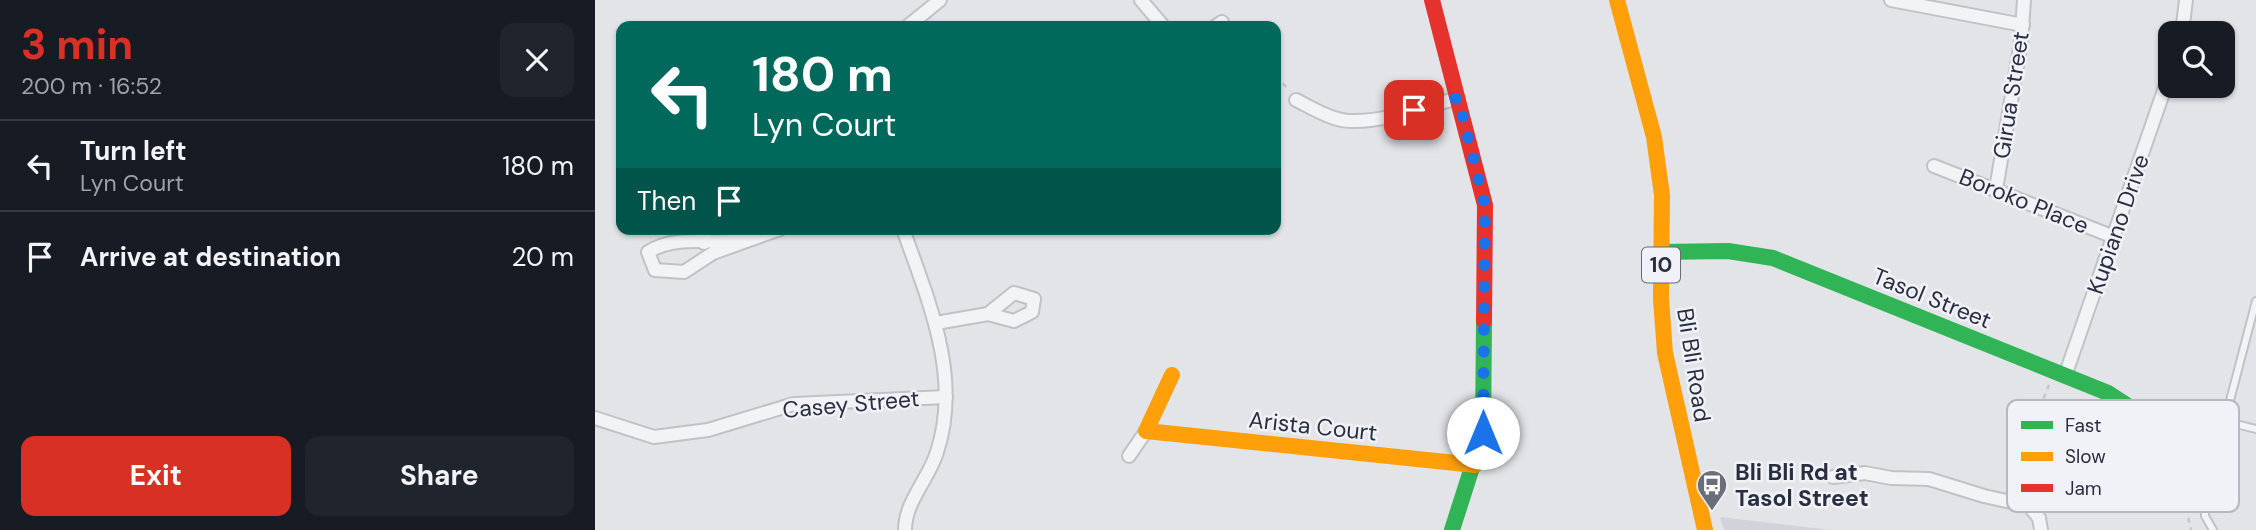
<!DOCTYPE html>
<meta charset="utf-8">
<style>
body{margin:0;font-family:"DM Sans",sans-serif;background:#20242c;color:#f1f3f6;height:100vh;display:flex;flex-direction:column;font-size:26px;white-space:nowrap}
*{box-sizing:border-box;margin:0}
p{font-size:23px;color:#9ea1a6}
.icon{flex:none;width:38px;height:38px;fill:none;stroke:currentColor;stroke-width:2;stroke-linecap:round;stroke-linejoin:round}
.map{position:relative;flex:1;overflow:hidden}
.drawer{display:flex;flex-direction:column;background:#171b24;width:595px}
.drawer>*{flex:none}
.banner{position:absolute;left:21px;top:21px;width:665px;height:214px;border-radius:14px;box-shadow:0 2px 5px #0004;background:#00695c;color:#fff;overflow:hidden}
.tools{position:absolute;left:1563px;top:21px;display:grid;gap:14px}
.tools a{display:grid;place-items:center;width:77px;height:77px;border-radius:14px;background:#171b24;box-shadow:0 2px 5px #0004;font-size:35px}
.pin{position:absolute;display:grid;place-items:center;width:60px;height:60px;color:#fff;margin:-30px;border-radius:14px;box-shadow:0 4px 10px #0006}
.me{position:absolute;width:77px;margin:-38px;rotate:0deg;stroke-linejoin:round;filter:drop-shadow(0 0 5px #0008)}
.turn{display:flex;align-items:center;gap:24px;height:147px;padding:0 21px;font-size:32px}
.turn .icon{width:91px;height:91px;stroke-width:2.5}
.turn b{display:block;font-size:49px;line-height:60px}
.then{display:flex;align-items:center;height:66px;padding:0 21px;background:#0003;gap:14px;font-size:26px}
.round{display:grid;place-items:center;flex:none;width:74px;height:74px;border-radius:14px;background:#20242c}
.overview{display:flex;align-items:center;justify-content:space-between;height:119px;padding:0 21px}
h1{font-size:42px;font-weight:700;line-height:52px;color:#d93025}
.action{display:flex;gap:14px;margin-top:auto;padding:14px 21px}
.action a{flex:1;height:80px;border-radius:14px;background:#d93025;color:#fff;font-size:28px;font-weight:700;line-height:80px;text-align:center}
.action a+a{background:#20242c;color:#f1f3f6}
ul{padding:0;list-style:none}
li{display:flex;align-items:center;gap:21px;height:91px;padding:0 21px;border-top:2px solid #363941}
li div{flex:1}
li b{display:block;font-size:26px}
li em{font-style:normal}
main{display:flex;flex:1;min-height:0}
.map>svg:first-child{display:block}
</style>
<main>
<section class="drawer">
<div class="overview"><div><h1>3 min</h1><p>200 m · 16:52</p></div><a class="round"><svg class="icon" aria-label="close" viewBox="0 0 24 24"><path d="M6 6l12 12M18 6L6 18"/></svg></a></div>
<ul>
<li><svg class="icon" aria-label="left" viewBox="0 0 24 24"><path d="M17 20v-9H6M10 6l-5 5 5 5"/></svg><div><b>Turn left</b><p>Lyn Court</p></div><em>180 m</em></li>
<li><svg class="icon" aria-label="arrive" viewBox="0 0 24 24"><path d="M6 21V4h12l-3 4 3 4H6"/></svg><div><b>Arrive at destination</b></div><em>20 m</em></li>
</ul>
<div class="action"><a>Exit</a><a>Share</a></div>
</section>
<div class="map">
<svg width="1661" height="530" viewBox="0 0 1661 530">
<rect width="100%" height="100%" fill="#e3e4e8"/>
<polygon fill="#d1d3db" points="1125,517 1237,530 1129,530"/>
<g fill="none" stroke-linecap="round" stroke-linejoin="round">
<g stroke="#c1c2c6" stroke-width="10">
<g id="lane">
<polyline points="1582,425 1629,421 1661,429"/>
<polyline points="1618,530 1610,516 1610,496 1661,301"/>
</g>
</g>
<g stroke="#c1c2c6" stroke-width="16">
<g id="street">
<polyline points="546,0 568,26"/>
<polyline points="1296,0 1428,25"/>
<polyline points="313,26 345,0"/>
<polyline points="621,26 627,22"/>
<polyline points="1587,33 1591,0"/>
<path d="M 701,100 C 717,108 738,121 756,121 C 792,122 829,107 863,98"/>
<polyline points="1339,166 1519,237"/>
<polyline points="1401,189 1426,42 1429,0"/>
<path d="M 308,229 C 333,300 367,376 342,452 C 334,479 310,501 310,530"/>
<path d="M 156,239 C 122,246 83,233 53,252 L 60,270 L 89,272 L 118,253 L 185,229"/>
<polyline points="109,243 109,229"/>
<polyline points="341,323 393,314 419,293 439,299 437,312 419,321 393,314"/>
<polyline points="1470,376 1575,73"/>
<polyline points="0,418 59,437 113,430 199,404 351,397"/>
<polyline points="534,456 551,431"/>
<polyline points="1238,477 1270,473 1296,478 1334,479 1389,496 1434,506 1444,518 1446,530"/>
</g>
</g>
<g stroke="#c4c5ca" stroke-width="2.5" stroke-dasharray="5 5" stroke-linecap="butt">
<polyline points="681,76 695,91"/>
<polyline points="1604,444 1615,445"/>
<polyline points="1571,453 1582,466 1596,530"/>
<polyline points="1437,495 1443,475 1437,427 1454,385"/>
</g>
<use href="#lane" stroke="#f2f3f5" stroke-width="6"/>
<use href="#street" stroke="#f2f3f5" stroke-width="12"/>
<g stroke="#30b455" stroke-width="16">
<polyline points="1066,252 1133,251 1178,258 1513,393 1559,423 1580,425"/>
<polyline points="857,530 888,433 889,321"/>
</g>
<g stroke="#ff9f0a" stroke-width="16">
<polyline points="1022,0 1059,137 1067,195 1066,299 1070,353 1110,530"/>
<polyline points="577,375 551,431 880,465"/>
</g>
<polyline stroke="#e5322d" stroke-width="16" points="837,0 890,205 889,321"/>
</g>
<g fill="none" stroke-linecap="round" stroke-linejoin="round">
<polyline stroke="#1a73e8" stroke-width="12" stroke-dasharray="0 21.6" points="819,110 863,98 890,205 888,433"/>
</g>
<defs>
<g id="bus-pin" transform="scale(1.575)"><path d="M0 17L-7.5 6A9.5 9.5 0 1 1 7.5 6Z" fill="#6a6e7b" stroke="#f1f2f7"/><path d="M-5-6H5V4H4V6H2V4H-2V6H-4V4H-5ZM-3.5-4V0h7V-4ZM-3.5 1.2v1.5H-2V1.2ZM2 1.2v1.5H3.5V1.2Z" fill="#fff"/></g>
</defs>
<g fill-rule="evenodd">
<use href="#bus-pin" x="1117" y="485"/>
</g>
<g text-anchor="middle" stroke-width="5" stroke-linejoin="round" paint-order="stroke">
<rect fill="#f1f2f7" stroke="#656a78" stroke-width="2" x="1047" y="247.5" width="38" height="35" rx="5"/>
<g font-size="21" font-weight="bold" fill="#292f41">
<text x="1066" y="272">10</text>
</g>
<g font-size="23" fill="#292f41" stroke="#f1f2f7">
<text transform="translate(1416 95) rotate(-81)" y="8">Girua Street</text>
<text transform="translate(1429 201) rotate(22)" y="8">Boroko Place</text>
<text transform="translate(1523 224) rotate(-71)" y="8">Kupiano Drive</text>
<text transform="translate(1337 298) rotate(22)" y="8">Tasol Street</text>
<text transform="translate(1099 365) rotate(81)" y="8">Bli Bli Road</text>
<text transform="translate(256 404) rotate(-5)" y="8">Casey Street</text>
<text transform="translate(718 426) rotate(6)" y="8">Arista Court</text>
</g>
<g font-size="23" font-weight="bold" fill="#292f41" stroke="#f1f2f7" text-anchor="start">
<text x="1140" y="480">Bli Bli Rd at<tspan x="1140" dy="26">Tasol Street</tspan></text>
</g>
</g>
<rect x="1412" y="400" width="232" height="112" rx="10" fill="#f1f2f7" stroke="#b5b8c0" stroke-width="2"/>
<rect x="1426" y="421" width="32" height="8" fill="#30b455"/>
<rect x="1426" y="452" width="32" height="9" fill="#ff9f0a"/>
<rect x="1426" y="484" width="32" height="8" fill="#e5322d"/>
<g font-size="19" fill="#292f41">
<text x="1470" y="432">Fast</text>
<text x="1470" y="463">Slow</text>
<text x="1470" y="495">Jam</text>
</g>
</svg>
<div class="tools">
<a><svg class="icon" aria-label="search" viewBox="0 0 24 24"><circle cx="10" cy="10" r="6"/><path d="M15 15l6 6"/></svg></a>
</div>
<div class="pin" style="left:819px;top:110px;background:#d93025"><svg class="icon" aria-label="arrive" viewBox="0 0 24 24"><path d="M6 21V4h12l-3 4 3 4H6"/></svg></div>
<svg class="me" style="left:888px;top:433px" viewBox="-20 -20 40 40"><circle r="19" fill="#fff"/><path d="M0-13L10 11 0 6-10 11z" fill="#1a73e8"/></svg>
<div class="banner">
<div class="turn"><svg class="icon" aria-label="left" viewBox="0 0 24 24"><path d="M17 20v-9H6M10 6l-5 5 5 5"/></svg><div><b>180 m</b>Lyn Court</div></div>
<div class="then">Then<svg class="icon" aria-label="arrive" viewBox="0 0 24 24"><path d="M6 21V4h12l-3 4 3 4H6"/></svg></div>
</div>
</div>
</main>
